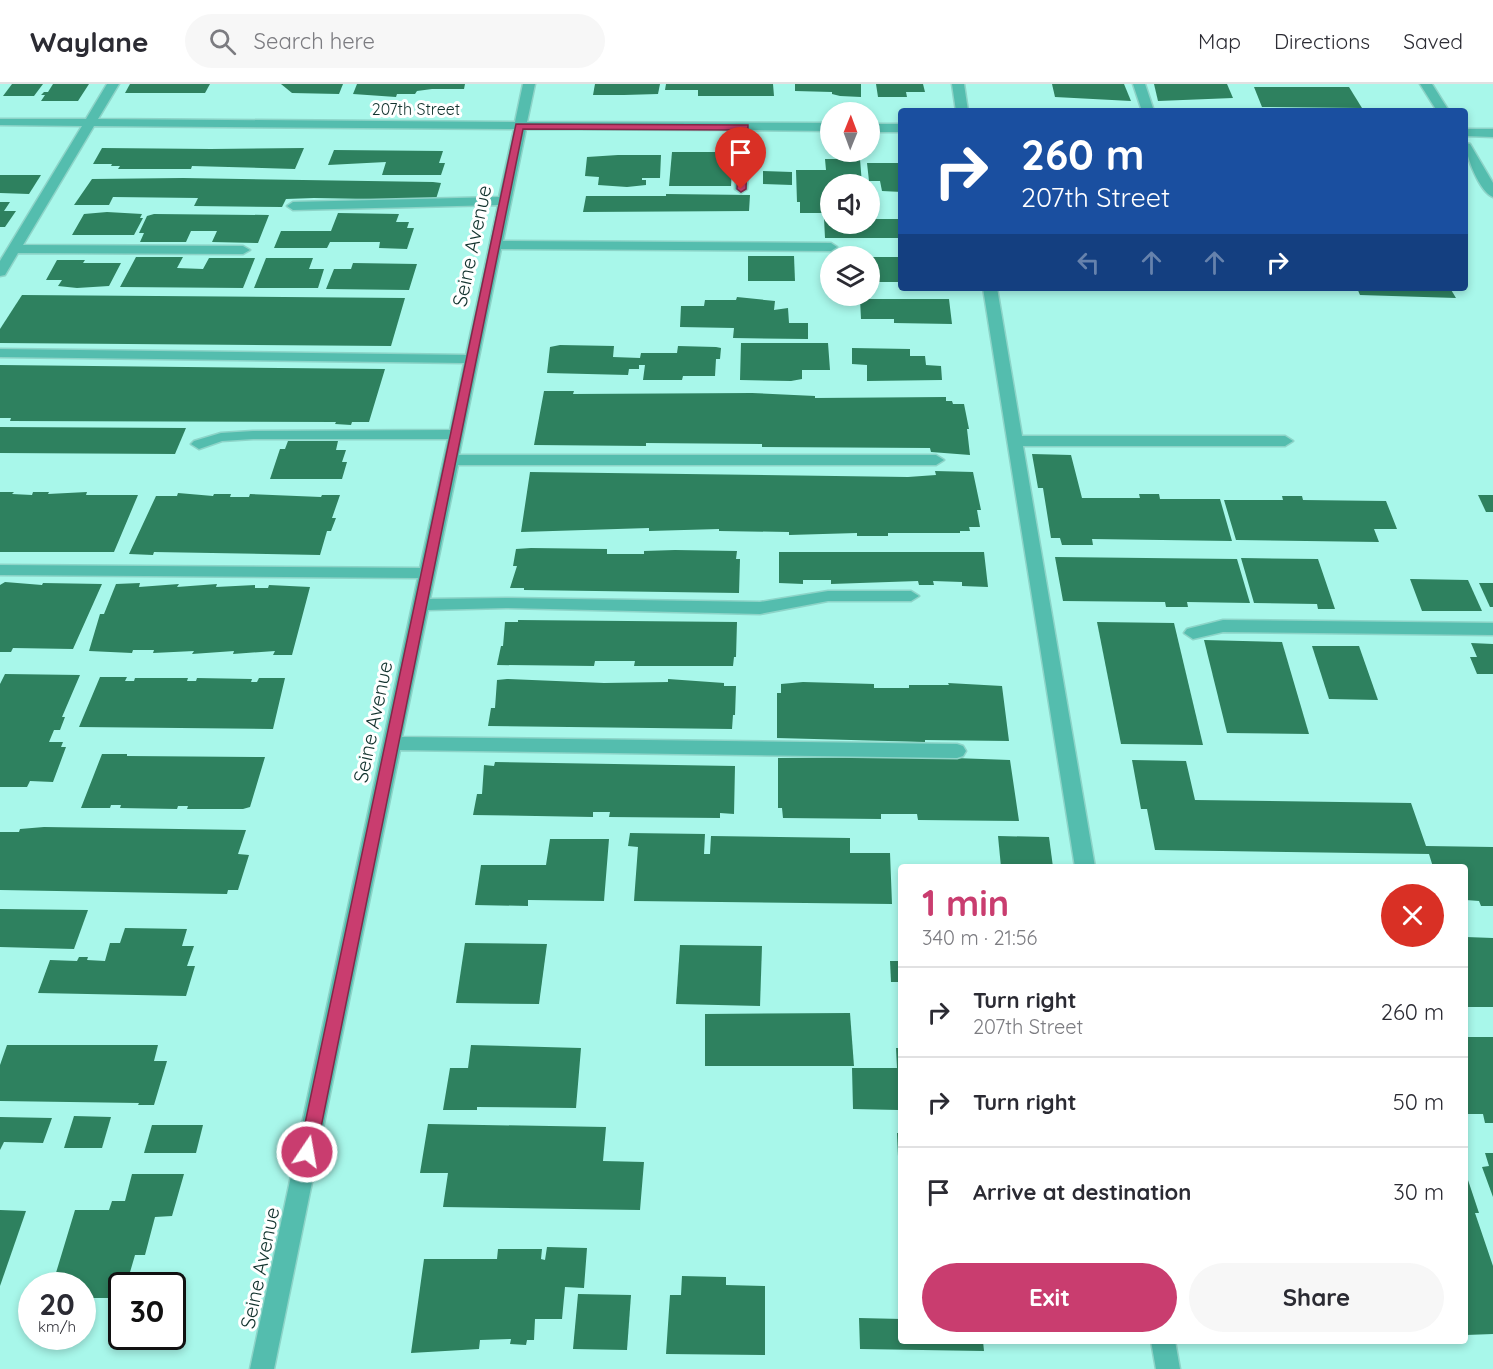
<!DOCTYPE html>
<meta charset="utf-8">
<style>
body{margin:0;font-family:Quicksand,sans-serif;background:#f7f7f7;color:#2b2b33;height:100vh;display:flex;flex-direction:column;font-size:22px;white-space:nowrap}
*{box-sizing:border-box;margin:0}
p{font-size:20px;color:#7c7c81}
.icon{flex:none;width:33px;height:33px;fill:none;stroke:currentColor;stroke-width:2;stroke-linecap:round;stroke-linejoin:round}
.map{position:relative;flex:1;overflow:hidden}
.sheet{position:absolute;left:898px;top:780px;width:570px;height:480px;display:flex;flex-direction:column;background:#fff;border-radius:6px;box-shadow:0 3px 9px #0003}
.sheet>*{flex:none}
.top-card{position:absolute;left:898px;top:24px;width:570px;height:183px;border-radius:6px;box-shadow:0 3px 9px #0003;background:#1a4fa0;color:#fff;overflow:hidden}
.needle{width:39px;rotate:1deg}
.tools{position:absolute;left:820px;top:18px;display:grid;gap:12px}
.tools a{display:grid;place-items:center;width:60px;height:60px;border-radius:50%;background:#fff;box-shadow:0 3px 9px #0003;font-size:30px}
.speed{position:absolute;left:18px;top:1188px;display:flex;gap:12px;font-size:30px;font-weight:700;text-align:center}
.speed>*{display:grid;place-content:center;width:78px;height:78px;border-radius:50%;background:#fff;box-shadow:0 3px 9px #0003;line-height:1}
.speed small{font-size:15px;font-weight:400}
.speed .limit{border:3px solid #111;border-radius:9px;background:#fff;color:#111}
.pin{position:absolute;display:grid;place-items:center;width:51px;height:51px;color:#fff;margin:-62px -26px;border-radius:50% 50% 50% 0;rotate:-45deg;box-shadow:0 0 6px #0007}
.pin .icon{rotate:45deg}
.me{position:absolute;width:66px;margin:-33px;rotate:12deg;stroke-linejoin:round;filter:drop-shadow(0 0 4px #0008)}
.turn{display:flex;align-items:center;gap:21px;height:126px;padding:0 24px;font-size:27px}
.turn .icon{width:78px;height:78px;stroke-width:2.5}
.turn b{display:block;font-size:42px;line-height:51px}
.lanes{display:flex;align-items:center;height:57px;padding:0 24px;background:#0003;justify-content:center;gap:30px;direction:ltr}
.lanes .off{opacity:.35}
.round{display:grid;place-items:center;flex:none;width:63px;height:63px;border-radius:32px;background:#f7f7f7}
.summary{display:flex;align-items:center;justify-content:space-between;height:102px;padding:0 24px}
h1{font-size:36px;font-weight:800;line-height:45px;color:#c93d6f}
.primary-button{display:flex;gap:12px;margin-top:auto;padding:12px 24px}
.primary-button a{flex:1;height:69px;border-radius:36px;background:#c93d6f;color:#fff;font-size:24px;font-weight:800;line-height:69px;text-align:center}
.primary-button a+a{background:#f7f7f7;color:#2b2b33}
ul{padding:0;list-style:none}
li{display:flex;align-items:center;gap:18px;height:90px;padding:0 24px;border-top:2px solid #e1e1e2}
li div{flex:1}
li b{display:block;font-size:22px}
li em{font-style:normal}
header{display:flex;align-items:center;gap:36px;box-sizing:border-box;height:84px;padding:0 30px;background:#fff;border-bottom:2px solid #e1e1e2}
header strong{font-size:28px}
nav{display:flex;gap:33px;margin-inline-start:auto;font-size:21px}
.search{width:420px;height:54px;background:#f7f7f7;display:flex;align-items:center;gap:15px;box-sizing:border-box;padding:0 21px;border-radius:33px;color:#7c7c81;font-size:22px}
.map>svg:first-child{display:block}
</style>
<header>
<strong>Waylane</strong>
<div class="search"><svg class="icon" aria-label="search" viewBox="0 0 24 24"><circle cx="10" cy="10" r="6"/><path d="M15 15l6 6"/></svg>Search here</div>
<nav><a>Map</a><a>Directions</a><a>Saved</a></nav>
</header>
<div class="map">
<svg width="1493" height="1285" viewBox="0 0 1493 1285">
<rect width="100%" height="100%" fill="#a8f7ea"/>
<g fill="#2e815f">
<polygon points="12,0 43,0 34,12 3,12"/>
<polygon points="53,0 89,0 78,17 41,17 45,11 41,11 44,8 48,8"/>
<polygon points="130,0 210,0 205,9 125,9"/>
<polygon points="281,0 343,0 339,10 292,9"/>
<polygon points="357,0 465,0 464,5 432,5 417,7 415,10 397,10 396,13 353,10"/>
<polygon points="595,0 660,0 658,10 624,11 593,11"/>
<polygon points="666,0 773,0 774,12 698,12 698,6 665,6"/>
<polygon points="795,0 861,0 861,13 840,12 832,10 832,8 795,7"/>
<polygon points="876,0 923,0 925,8 906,8 907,13 878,13"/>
<polygon points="1052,0 1124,0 1131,17 1055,13"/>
<polygon points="1154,0 1227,0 1233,14 1158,17"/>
<polygon points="1254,3 1349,3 1362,24 1262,23"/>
<polygon points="102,64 211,65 304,64 295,85 192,82 191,85 118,85 120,82 111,82 112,80 93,80"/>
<polygon points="334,66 443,67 439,79 445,79 441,91 382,91 386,78 328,81"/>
<polygon points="672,68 733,68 731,102 669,102"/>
<polygon points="618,71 661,71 660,94 642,94 642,96 646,96 646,101 627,103 598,101 599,93 585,92 587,73"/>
<polygon points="825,75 860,75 862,100 831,100 831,129 800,129 800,118 797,118 796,86 826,86"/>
<polygon points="867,79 902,79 902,108 882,107 880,97 869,97"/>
<polygon points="763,87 792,88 792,101 763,100"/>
<polygon points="0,91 41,91 29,110 0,109"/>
<polygon points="183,94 433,98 441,99 436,115 429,116 314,114 286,115 282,123 194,122 198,114 113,113 109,121 74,121 92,95"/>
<polygon points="666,110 750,111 749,127 583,128 586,112 666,112"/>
<polygon points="0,118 10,118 4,127 16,127 5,143 0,143"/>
<polygon points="107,128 142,130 140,134 143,134 134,151 72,151 84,130"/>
<polygon points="338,129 399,130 396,138 409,138 407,144 414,144 407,165 379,164 380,158 330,158 327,164 274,164 281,147 331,147"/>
<polygon points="154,130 269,131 258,159 212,158 217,147 191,147 186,158 140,158 144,149 139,149 147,132"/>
<polygon points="824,134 831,134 831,140 870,140 870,135 902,135 902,154 825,154"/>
<polygon points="748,172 794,172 795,197 748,197"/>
<polygon points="136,173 183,173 177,184 203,185 209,174 255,174 243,204 120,203"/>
<rect x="870" y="173" width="32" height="25"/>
<polygon points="266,174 313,174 309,185 324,185 318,204 254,204"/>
<polygon points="57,176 85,176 83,179 121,179 109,202 77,204 58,202 62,196 46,196"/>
<polygon points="353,179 417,180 409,206 326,205 334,185 351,185"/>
<polygon points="1357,204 1450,204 1456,214 1360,211"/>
<polygon points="22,211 405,214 391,262 0,259 0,245"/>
<polygon points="737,213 775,217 774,226 788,224 789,239 808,239 808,255 733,254 734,244 680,243 681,222 704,222 705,216 736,216"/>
<polygon points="860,215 949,215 952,240 894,239 894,235 861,235"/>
<polygon points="741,259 828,259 830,286 802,286 802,295 791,297 740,296"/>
<polygon points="560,261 614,262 613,273 640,274 641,269 677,269 678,262 716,263 721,264 720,275 716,275 715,292 683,292 682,296 643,296 645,281 639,281 639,285 629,285 628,291 547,289 550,263"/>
<polygon points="852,264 910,265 910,272 925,272 926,281 941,282 942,296 867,297 867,281 852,280"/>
<polygon points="0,281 385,285 369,338 352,338 351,341 335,340 336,338 10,337 11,334 0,334"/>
<polygon points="544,307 574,307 573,310 752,309 815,312 815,314 946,313 946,317 952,317 953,320 964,320 969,345 967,345 970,371 931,368 930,364 762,363 762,360 646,359 646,362 534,361"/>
<polygon points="0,343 186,344 175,370 0,369"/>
<polygon points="288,357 338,357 336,366 346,366 342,378 347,378 342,395 270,395 280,365 285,365"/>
<polygon points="1032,370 1071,371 1082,414 1140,414 1139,410 1159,410 1160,415 1220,415 1232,457 1092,455 1093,461 1062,461 1060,454 1051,454 1043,404 1038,404"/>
<polygon points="935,387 973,388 981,426 977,426 980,443 969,443 970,447 960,447 960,449 888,449 888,452 857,452 857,449 789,451 789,448 719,447 719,445 649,447 649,444 521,448 530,388 908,393 936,391"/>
<polygon points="0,408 14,408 12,410 32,411 33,408 49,408 48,410 87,408 86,411 138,411 114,468 0,468"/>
<polygon points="178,409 213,412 214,410 231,410 230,413 249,413 250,410 321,413 322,411 340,411 332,434 336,434 331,447 327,447 320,471 154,468 153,471 129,470 156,412 177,412"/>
<polygon points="1478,411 1493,411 1493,428 1486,428"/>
<polygon points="1282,412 1302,412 1303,416 1386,417 1397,445 1374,445 1379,458 1236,456 1224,416 1283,416"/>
<polygon points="531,464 607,465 607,470 644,470 644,467 675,466 737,467 736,475 740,475 739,509 524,506 524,504 510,504 517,482 513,482 516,465"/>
<polygon points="779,468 984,468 988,503 962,502 962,498 933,497 934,501 919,501 918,497 831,500 831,496 803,496 803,500 779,499"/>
<polygon points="1055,473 1237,475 1250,519 1187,518 1188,523 1166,523 1165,518 1063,517"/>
<polygon points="1241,474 1318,475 1335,525 1318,525 1317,520 1254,519"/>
<polygon points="1410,495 1468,496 1482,527 1422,527"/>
<polygon points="5,498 42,501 43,499 102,500 73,565 13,564 11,568 0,568 0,501"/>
<polygon points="140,499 139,503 179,500 177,503 217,500 216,503 255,501 255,504 268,504 269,501 310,503 292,571 273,571 275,567 233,570 234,567 192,570 194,567 153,569 154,566 133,566 132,569 89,567 100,530 104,530 116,500"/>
<polygon points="1479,499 1493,499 1493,523 1490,523"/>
<polygon points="518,536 737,538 736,573 734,573 733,582 634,582 635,577 595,577 594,582 497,581 501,562 503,562 505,538 518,538"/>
<polygon points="1097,538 1174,539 1203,661 1121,660"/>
<polygon points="1204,556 1282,558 1309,650 1227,649"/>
<polygon points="1471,559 1493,560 1493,590 1477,590 1470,573 1477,573"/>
<polygon points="1312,562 1359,562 1378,616 1329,615"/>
<polygon points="5,590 80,591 62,633 65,633 60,646 54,646 49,658 63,658 61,663 66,663 53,698 30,697 27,703 0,703 0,600"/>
<polygon points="100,593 127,593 125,597 134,597 135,594 188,594 187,597 196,597 197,594 252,595 251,598 257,598 259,594 285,594 273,645 79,643"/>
<polygon points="507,595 604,599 668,598 668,595 724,599 724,602 736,602 735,631 733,631 732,645 488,642 491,624 495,624 497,596"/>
<polygon points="803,598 874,600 874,604 909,604 909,601 949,601 948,599 1002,602 1009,657 925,656 925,658 777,654 777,609 781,609 781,600"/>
<polygon points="102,670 127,670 127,672 265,673 250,723 243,725 187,725 188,722 178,722 177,725 120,724 121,721 111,721 110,724 81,724"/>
<polygon points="926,673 1010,676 1019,737 918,736 917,730 881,730 881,735 783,734 782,724 778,724 778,674"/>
<polygon points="1132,676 1186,677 1195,716 1411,719 1426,762 1493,763 1493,822 1481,822 1479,817 1466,816 1466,783 1433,783 1429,770 1155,766 1147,725 1141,725"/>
<polygon points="495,678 735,682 734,730 720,729 720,734 609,733 610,728 593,728 593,733 473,731 477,710 482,710 484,681 494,682"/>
<polygon points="44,743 246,746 238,770 249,771 238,806 228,806 227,810 0,806 0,748 19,748 20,745"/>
<polygon points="630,749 705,750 704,770 710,770 711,752 850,754 850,769 890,769 892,820 634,817 638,763 628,762"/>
<polygon points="998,752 1049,753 1053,783 1001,783"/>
<polygon points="550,755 609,755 604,817 528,816 528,822 475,821 481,781 546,781"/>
<polygon points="0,825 88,826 74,865 0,863"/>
<polygon points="125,844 187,845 182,862 194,862 187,882 195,882 186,912 38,909 50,876 77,877 79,873 88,873 87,876 105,877 110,859 120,859"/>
<polygon points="1466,853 1493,854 1493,923 1466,923"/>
<polygon points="465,859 547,860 539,920 456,919"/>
<polygon points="680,861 762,862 760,922 676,920"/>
<polygon points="890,877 902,877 902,898 891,898"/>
<polygon points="850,929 854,982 705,982 705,930"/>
<polygon points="1466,953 1493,953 1493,1039 1485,1039 1483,1030 1466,1030"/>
<polygon points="7,961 158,961 154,977 167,977 154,1021 138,1021 139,1019 0,1017 0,981"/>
<polygon points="471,961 581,964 576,1024 477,1023 477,1026 443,1026 450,984 468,984"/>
<polygon points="896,964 902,964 902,1032 898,1026 853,1025 852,984 897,984"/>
<polygon points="74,1032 111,1033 102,1064 64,1064"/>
<polygon points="0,1033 52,1034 43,1059 4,1058 0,1066"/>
<polygon points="428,1040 606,1043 603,1077 644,1078 640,1126 443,1123 448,1089 420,1089"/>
<polygon points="152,1041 203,1041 196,1069 144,1069"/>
<polygon points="897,1049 902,1049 902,1097 899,1096"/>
<polygon points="1485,1069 1493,1069 1493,1113 1482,1083 1489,1082"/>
<polygon points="132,1090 184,1090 172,1132 155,1133 145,1171 135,1171 126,1202 122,1202 122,1214 82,1214 82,1202 52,1202 75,1126 109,1126 112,1117 125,1117"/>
<polygon points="1466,1090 1479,1129 1475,1129 1493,1182 1493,1250 1466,1251"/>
<polygon points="0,1126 26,1127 0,1202"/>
<polygon points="547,1163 587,1164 584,1204 565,1203 562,1235 535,1235 534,1256 527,1256 526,1261 510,1260 511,1255 480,1256 479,1265 411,1269 424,1175 497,1175 498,1165 542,1165 541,1175 545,1176"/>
<polygon points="682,1192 726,1193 726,1201 765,1202 765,1271 666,1270 670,1211 681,1211"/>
<polygon points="578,1210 631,1211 627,1266 573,1265"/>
<polygon points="859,1234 902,1235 902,1257 983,1257 984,1267 860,1265"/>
</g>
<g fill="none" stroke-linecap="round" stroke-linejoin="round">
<g stroke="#8dd4c8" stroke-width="3">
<g id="minor">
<polygon points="107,0 119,0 98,35 515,38 523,0 535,0 527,38 831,39 831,47 751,46 747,105 741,109 735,105 739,46 526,45 503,157 831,159 837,163 831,167 501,165 459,371 936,371 944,376 936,381 458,381 430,515 506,514 760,518 828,507 911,507 919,512 911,517 828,517 760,530 506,524 428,526 402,653 957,660 963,662 966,667 963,672 957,674 400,666 274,1285 250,1285 418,494 0,491 0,481 420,484 448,355 253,355 222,357 199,365 191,360 194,357 221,349 253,347 450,346 464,279 0,273 0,265 466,271 498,121 293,126 287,122 293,118 499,113 514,45 94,42 23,161 243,162 250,166 243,170 18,169 5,191 0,192 0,177 82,42 0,41 0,35 86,35"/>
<polygon points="952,0 964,0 968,27 956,27"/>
<polygon points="1133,0 1145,0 1154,27 1142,27"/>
<polygon points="1420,0 1432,0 1449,27 1437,27"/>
<rect x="870" y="40" width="32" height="8"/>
<polygon points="1466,45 1493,45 1493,53 1466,52"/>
<path d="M 1466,59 L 1470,60 L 1493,99 L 1493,113 C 1480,109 1465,71 1466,59 Z"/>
<polygon points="983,204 997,204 1022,352 1285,352 1293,357 1285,362 1023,362 1095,783 1075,783"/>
<polygon points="1223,536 1493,539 1493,551 1223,548 1193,555 1184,549 1187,545"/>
<polygon points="1151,1257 1175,1257 1180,1285 1156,1285"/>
</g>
</g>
<use href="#minor" fill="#54bdae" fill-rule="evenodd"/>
</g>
<polygon fill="#c93d6f" stroke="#832848" stroke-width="1.5" points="516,40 748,41 746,105 741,108 737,105 740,46 523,45 316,1068 313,1073 307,1076 301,1073 299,1068"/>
<g text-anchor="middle" stroke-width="6" stroke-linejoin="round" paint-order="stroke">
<g font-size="16" fill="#12332e" stroke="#fff">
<text x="416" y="31">207th Street</text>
</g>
<g font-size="20" fill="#12332e" stroke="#fff">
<text transform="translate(472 162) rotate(-78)" y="7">Seine Avenue</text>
<text transform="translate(373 638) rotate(-78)" y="7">Seine Avenue</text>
<text transform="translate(260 1184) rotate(-78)" y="7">Seine Avenue</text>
</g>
</g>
</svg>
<div class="tools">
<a><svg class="needle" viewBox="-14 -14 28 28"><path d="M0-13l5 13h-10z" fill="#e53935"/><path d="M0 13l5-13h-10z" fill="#7c7c81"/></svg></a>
<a><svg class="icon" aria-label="sound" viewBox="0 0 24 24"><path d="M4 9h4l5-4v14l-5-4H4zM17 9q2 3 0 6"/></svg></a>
<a><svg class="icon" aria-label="layers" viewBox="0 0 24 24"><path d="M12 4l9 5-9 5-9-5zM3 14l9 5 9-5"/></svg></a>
</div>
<div class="speed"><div>20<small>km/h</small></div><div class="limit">30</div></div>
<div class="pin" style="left:741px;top:105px;background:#d93025"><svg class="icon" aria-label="arrive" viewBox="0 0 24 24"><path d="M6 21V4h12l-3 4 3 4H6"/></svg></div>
<svg class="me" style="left:307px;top:1068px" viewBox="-20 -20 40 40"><circle r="17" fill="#c93d6f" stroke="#fff" stroke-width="3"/><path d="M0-11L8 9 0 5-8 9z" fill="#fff"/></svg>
<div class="top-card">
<div class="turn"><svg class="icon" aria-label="right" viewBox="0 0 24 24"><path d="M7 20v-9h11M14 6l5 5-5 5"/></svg><div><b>260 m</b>207th Street</div></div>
<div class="lanes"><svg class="icon off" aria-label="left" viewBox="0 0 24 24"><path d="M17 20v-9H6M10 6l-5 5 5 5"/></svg><svg class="icon off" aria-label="ahead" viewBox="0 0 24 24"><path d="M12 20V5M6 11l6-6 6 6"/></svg><svg class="icon off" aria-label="ahead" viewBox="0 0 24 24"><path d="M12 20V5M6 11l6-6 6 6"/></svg><svg class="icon" aria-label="right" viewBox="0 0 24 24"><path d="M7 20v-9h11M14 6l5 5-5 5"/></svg></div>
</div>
<section class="sheet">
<div class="summary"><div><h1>1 min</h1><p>340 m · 21:56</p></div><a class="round" style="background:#d93025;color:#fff"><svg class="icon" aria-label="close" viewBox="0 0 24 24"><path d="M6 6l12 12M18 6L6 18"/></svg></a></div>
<ul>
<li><svg class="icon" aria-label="right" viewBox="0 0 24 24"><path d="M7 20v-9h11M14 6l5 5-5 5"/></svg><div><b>Turn right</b><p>207th Street</p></div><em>260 m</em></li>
<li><svg class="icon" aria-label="right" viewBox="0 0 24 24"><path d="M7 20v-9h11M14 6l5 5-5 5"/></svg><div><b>Turn right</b></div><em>50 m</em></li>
<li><svg class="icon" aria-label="arrive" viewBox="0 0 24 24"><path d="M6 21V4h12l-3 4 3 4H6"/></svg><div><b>Arrive at destination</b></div><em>30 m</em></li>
</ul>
<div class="primary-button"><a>Exit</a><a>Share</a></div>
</section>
</div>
